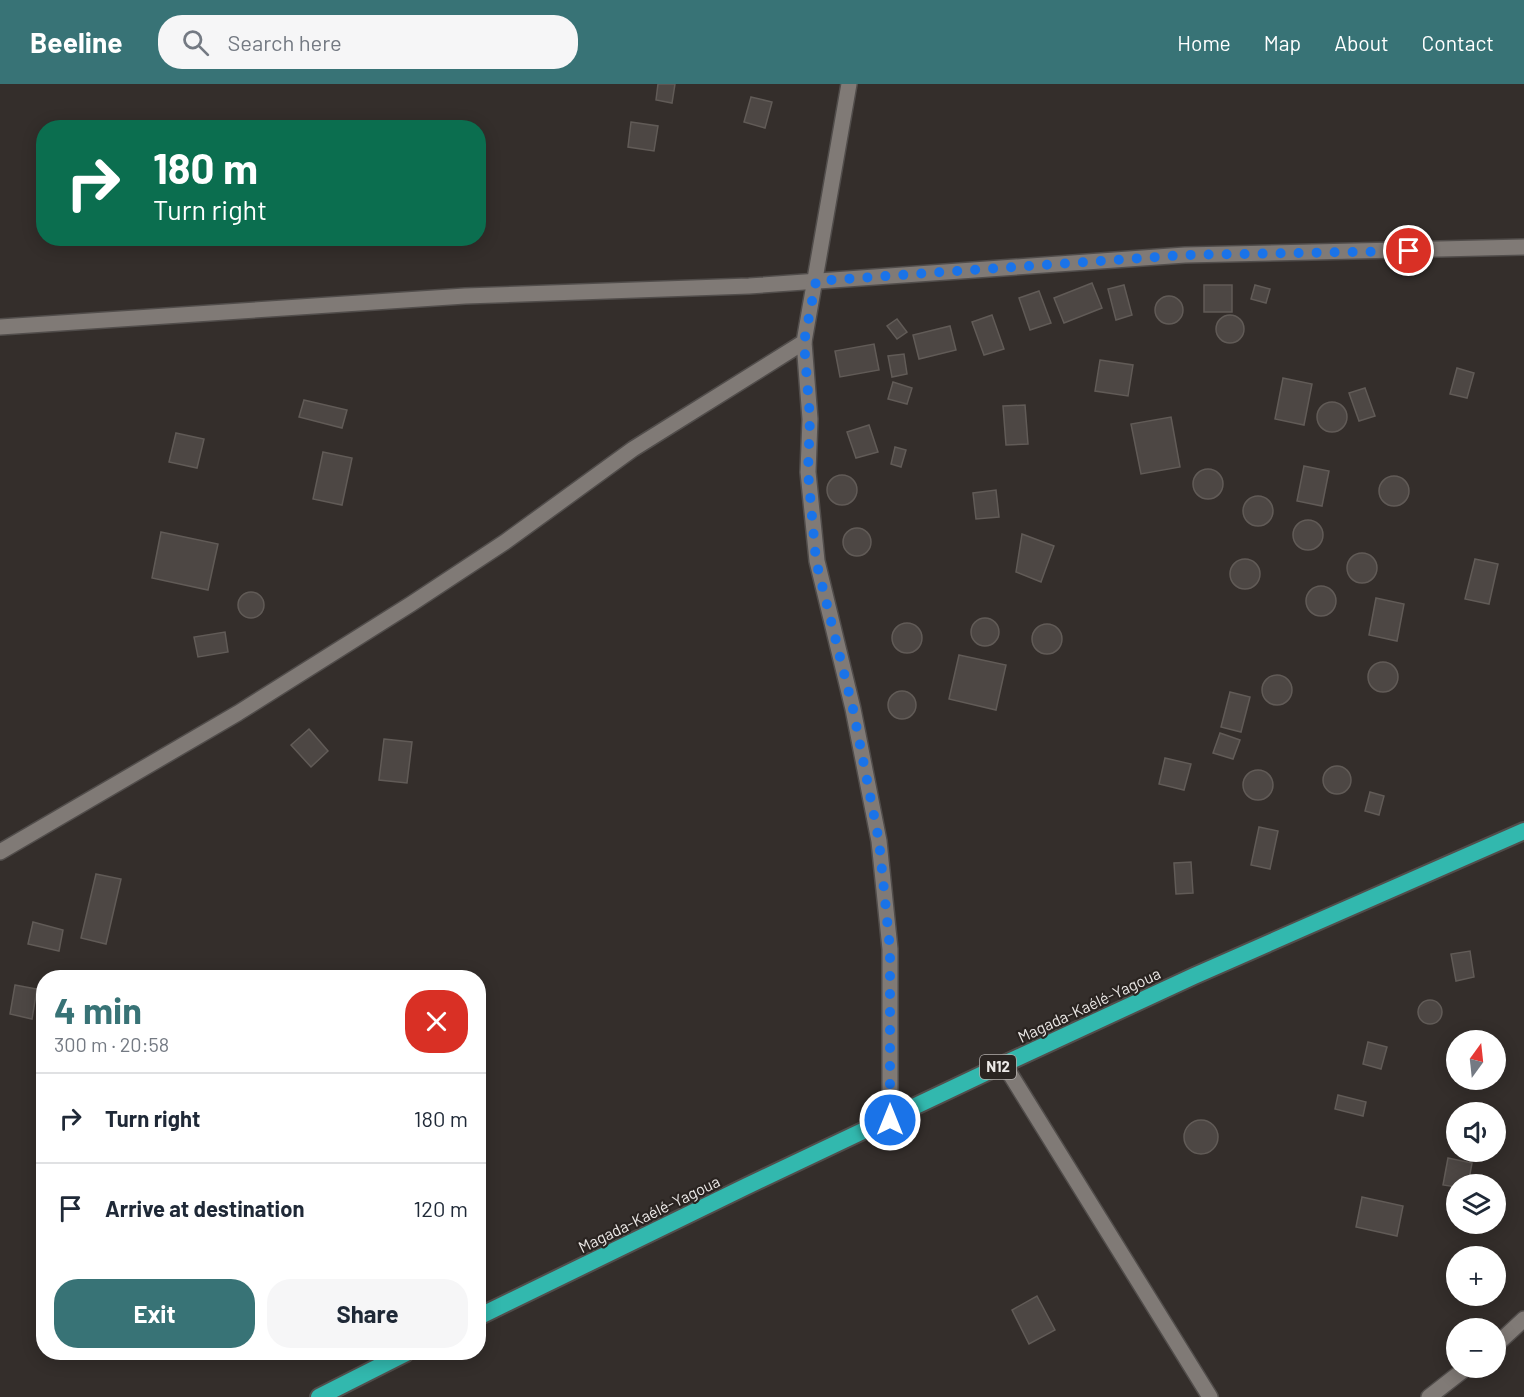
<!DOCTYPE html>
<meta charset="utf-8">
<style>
body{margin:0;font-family:Barlow,sans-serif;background:#f6f6f7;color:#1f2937;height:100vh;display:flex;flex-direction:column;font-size:22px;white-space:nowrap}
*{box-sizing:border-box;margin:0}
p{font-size:20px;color:#747a83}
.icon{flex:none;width:33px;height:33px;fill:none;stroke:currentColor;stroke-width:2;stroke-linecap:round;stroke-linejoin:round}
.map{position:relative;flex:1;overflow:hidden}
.side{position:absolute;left:36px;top:886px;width:450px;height:390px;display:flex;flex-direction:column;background:#fff;border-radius:24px;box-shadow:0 3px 15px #0003}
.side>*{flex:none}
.hud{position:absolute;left:36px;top:36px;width:450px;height:126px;border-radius:24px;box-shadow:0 3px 15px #0003;background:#0b6e4f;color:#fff;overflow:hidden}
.needle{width:39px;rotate:15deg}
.controls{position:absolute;left:1446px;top:946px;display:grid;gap:12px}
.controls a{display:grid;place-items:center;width:60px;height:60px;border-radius:50%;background:#fff;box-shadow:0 3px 15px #0003;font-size:30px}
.pin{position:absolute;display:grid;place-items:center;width:51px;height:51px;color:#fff;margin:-26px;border:3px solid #fff;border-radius:50%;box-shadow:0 2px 6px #0007}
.me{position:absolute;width:66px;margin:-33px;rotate:0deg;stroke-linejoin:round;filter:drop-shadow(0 0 4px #0008)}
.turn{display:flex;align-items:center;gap:21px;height:126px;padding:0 18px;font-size:27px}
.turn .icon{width:78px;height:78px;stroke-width:2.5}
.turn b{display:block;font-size:42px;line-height:51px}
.round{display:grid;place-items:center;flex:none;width:63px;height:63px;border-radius:24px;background:#f6f6f7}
.head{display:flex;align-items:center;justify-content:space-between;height:102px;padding:0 18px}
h1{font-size:36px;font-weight:700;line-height:45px;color:#387376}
.action{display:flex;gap:12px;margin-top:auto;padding:12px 18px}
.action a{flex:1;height:69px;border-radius:24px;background:#387376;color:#fff;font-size:24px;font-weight:700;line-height:69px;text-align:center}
.action a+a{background:#f6f6f7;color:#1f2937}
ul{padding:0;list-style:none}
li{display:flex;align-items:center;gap:18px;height:90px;padding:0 18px;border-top:2px solid #e0e1e3}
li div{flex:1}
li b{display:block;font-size:22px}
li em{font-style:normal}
header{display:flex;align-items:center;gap:36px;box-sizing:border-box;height:84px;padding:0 30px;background:#387376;color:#fff}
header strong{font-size:28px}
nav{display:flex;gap:33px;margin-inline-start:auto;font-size:21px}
.search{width:420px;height:54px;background:#f6f6f7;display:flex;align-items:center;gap:15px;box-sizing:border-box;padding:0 21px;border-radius:24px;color:#747a83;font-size:22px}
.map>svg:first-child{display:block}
</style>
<header>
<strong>Beeline</strong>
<div class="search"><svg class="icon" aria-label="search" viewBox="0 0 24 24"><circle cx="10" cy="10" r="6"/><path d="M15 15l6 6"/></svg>Search here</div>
<nav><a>Home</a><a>Map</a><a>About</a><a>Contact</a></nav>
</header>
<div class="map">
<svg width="1524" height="1313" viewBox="0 0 1524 1313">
<rect width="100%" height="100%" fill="#342e2b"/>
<g fill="#4d4744" stroke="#615b57" stroke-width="1.5">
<polygon points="658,0 675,0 672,19 656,16"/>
<polygon points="751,13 772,18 765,44 744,38"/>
<polygon points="631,38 658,42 654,67 628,63"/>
<polygon points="1092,199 1102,224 1064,239 1054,214"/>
<polygon points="1124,201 1132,231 1116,236 1108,205"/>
<rect x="1204" y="201" width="28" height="27"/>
<polygon points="1255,201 1270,205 1266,219 1251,215"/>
<polygon points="1039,207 1051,239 1030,246 1019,214"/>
<circle cx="1169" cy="226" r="14"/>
<circle cx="1230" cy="245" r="14"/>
<polygon points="992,231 1004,265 984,271 972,238"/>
<polygon points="897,235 907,248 897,255 887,242"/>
<polygon points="950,242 956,266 919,275 913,251"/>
<polygon points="874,260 879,286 840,293 835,267"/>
<polygon points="904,270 907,290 892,293 888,272"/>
<polygon points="1100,276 1133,281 1128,312 1095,307"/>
<polygon points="1457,284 1474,289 1467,314 1450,310"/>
<polygon points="1283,294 1312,300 1304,341 1275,335"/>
<polygon points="893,298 912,304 907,320 888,315"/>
<polygon points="1365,304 1375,332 1359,337 1349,309"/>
<polygon points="304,316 347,326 342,344 299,333"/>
<circle cx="1332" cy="333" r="15"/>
<polygon points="1025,321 1028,360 1006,361 1003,322"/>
<polygon points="1171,333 1180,383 1141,390 1131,340"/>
<polygon points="869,341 878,368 856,374 847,348"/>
<polygon points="176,349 204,355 197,384 169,378"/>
<polygon points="895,363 906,366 901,383 891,380"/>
<polygon points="323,368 352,374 342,421 313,415"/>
<polygon points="1304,382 1329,387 1322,422 1297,417"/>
<circle cx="1208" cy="400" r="15"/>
<circle cx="842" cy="406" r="15"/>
<circle cx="1394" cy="407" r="15"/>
<polygon points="996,406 999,433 976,435 973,409"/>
<circle cx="1258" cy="427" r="15"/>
<circle cx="1308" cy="451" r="15"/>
<circle cx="857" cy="458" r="14"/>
<polygon points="161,448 218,460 208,506 152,494"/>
<polygon points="1022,450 1054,462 1041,498 1016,488"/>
<circle cx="1362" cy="484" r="15"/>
<circle cx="1245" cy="490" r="15"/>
<polygon points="1475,475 1498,480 1489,520 1465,515"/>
<circle cx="1321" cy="517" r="15"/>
<circle cx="251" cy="521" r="13"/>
<polygon points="1376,514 1404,520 1397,557 1369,551"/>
<circle cx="985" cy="548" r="14"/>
<circle cx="907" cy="554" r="15"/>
<circle cx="1047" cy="555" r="15"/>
<polygon points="225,548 228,568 198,573 194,553"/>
<polygon points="959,571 1006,581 996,626 949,615"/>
<circle cx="1383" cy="593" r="15"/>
<circle cx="1277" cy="606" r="15"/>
<circle cx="902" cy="621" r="14"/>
<polygon points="1230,608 1250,613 1241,648 1221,643"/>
<polygon points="309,645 328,667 311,683 291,661"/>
<polygon points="1220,649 1240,656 1233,675 1213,669"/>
<polygon points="384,655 412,658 407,699 379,696"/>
<polygon points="1165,674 1191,680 1184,706 1159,700"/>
<circle cx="1337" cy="696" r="14"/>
<circle cx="1258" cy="701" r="15"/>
<polygon points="1370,708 1384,712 1379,731 1365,727"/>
<polygon points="1259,743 1278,747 1270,785 1251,781"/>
<polygon points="1191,778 1193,809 1176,810 1174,779"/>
<polygon points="96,790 121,795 106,860 81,854"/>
<polygon points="33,838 63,846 59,867 28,860"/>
<polygon points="1470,867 1474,893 1456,897 1451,870"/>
<polygon points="15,901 37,905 32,935 10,930"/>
<circle cx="1430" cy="928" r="12"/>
<polygon points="1368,958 1387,963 1381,985 1363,980"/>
<polygon points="1338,1011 1366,1018 1363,1032 1335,1025"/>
<circle cx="1201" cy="1053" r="17"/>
<polygon points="1448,1074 1472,1079 1468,1101 1456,1101 1456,1103 1443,1101"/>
<polygon points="1362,1113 1403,1122 1397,1152 1356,1143"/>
<polygon points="1037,1212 1055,1246 1029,1260 1012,1226"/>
</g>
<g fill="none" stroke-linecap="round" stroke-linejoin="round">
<g stroke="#514d4b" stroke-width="18">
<g id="minor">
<polyline points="0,243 465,212 749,202 1185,171 1524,163"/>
<polyline points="804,258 810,335 808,388 817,477 853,625 879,757 890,865 890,1036"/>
<polyline points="0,768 238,629 411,520 505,458 633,365 804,258 849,0"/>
<polyline points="1004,980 1210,1313"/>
<polyline points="1496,1261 1524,1235"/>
<polyline points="1429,1313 1466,1284"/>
</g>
</g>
<g stroke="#514d4b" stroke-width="20">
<g id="trunk">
<polyline points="478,1233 747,1102 1004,980 1194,892 1524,747"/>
<polyline points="319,1313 406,1269"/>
</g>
</g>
<use href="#minor" stroke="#807a76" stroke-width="15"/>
<use href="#trunk" stroke="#32b8ae" stroke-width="16"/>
</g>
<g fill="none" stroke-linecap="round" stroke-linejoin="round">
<polyline stroke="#1a73e8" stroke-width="10" stroke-dasharray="0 18" points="890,1036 890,865 879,757 853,625 816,477 808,388 810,334 804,258 816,197 1185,171 1409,167"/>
</g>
<g text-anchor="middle" stroke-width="4.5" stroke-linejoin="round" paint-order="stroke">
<rect fill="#2a2421" stroke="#b2aeac" stroke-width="1.5" x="980" y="971" width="36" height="24" rx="4.5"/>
<g font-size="15" font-weight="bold" fill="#ece9e7">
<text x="998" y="988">N12</text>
</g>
<g font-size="16" fill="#ece9e7" stroke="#2a2421">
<text transform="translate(1089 921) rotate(-25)" y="6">Magada-Kaélé-Yagoua</text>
<text transform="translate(649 1130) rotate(-26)" y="6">Magada-Kaélé-Yagoua</text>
</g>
</g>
</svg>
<div class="controls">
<a><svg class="needle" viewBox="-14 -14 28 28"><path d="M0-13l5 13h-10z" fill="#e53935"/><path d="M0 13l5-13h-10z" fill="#747a83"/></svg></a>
<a><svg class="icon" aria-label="sound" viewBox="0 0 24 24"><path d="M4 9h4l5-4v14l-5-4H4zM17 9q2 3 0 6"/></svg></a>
<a><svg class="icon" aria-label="layers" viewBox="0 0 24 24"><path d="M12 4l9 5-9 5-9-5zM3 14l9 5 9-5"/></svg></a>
<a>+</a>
<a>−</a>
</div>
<div class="pin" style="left:1409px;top:167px;background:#d93025"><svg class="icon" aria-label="arrive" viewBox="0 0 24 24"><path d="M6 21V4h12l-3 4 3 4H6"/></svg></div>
<svg class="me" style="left:890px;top:1036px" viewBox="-20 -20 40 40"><circle r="17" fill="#1a73e8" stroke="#fff" stroke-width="3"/><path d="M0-11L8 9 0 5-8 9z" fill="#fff"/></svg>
<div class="hud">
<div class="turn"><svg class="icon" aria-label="right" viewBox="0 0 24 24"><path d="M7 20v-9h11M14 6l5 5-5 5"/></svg><div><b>180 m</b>Turn right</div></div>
</div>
<section class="side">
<div class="head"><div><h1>4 min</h1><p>300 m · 20:58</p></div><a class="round" style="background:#d93025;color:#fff"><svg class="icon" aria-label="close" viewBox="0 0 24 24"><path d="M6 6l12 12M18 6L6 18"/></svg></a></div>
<ul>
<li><svg class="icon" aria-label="right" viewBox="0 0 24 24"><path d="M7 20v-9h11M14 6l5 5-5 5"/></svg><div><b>Turn right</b></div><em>180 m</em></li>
<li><svg class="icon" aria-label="arrive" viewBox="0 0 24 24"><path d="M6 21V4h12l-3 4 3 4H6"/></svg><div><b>Arrive at destination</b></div><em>120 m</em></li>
</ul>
<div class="action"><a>Exit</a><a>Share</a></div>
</section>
</div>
